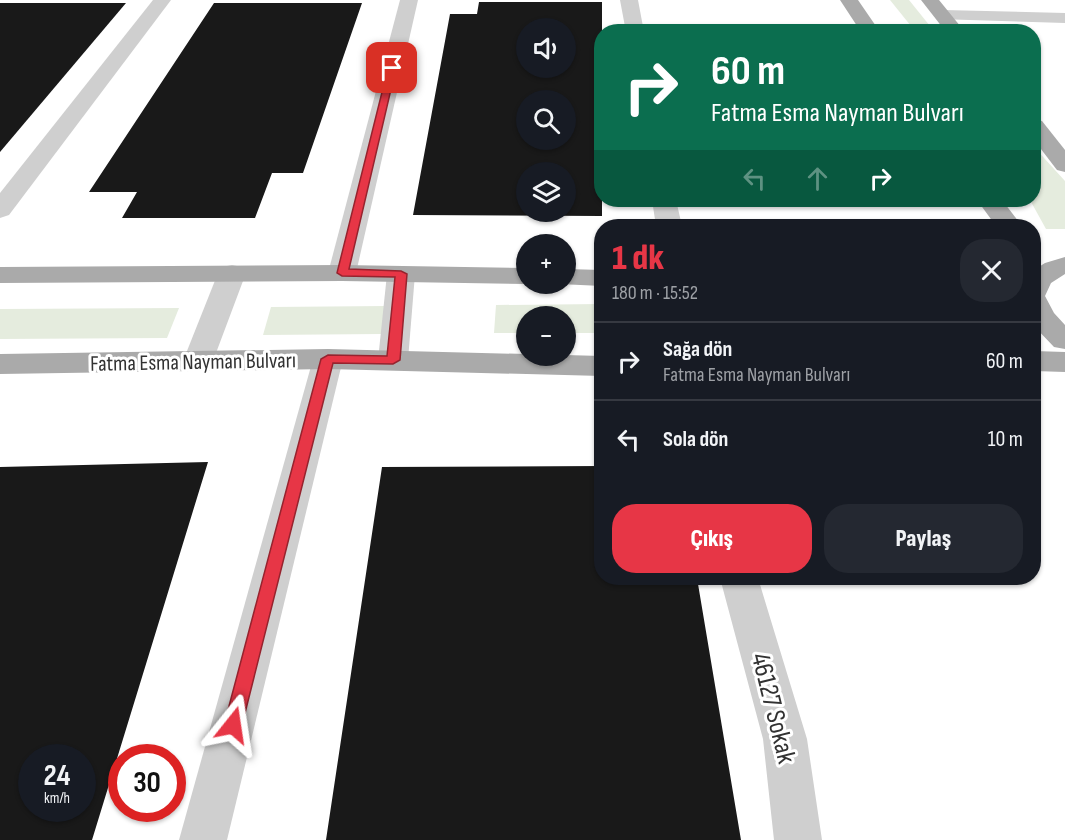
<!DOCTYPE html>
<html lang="tr">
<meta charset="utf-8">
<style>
body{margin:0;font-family:"Sofia Sans Condensed",sans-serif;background:#242831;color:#f1f3f6;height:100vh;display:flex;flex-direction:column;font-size:22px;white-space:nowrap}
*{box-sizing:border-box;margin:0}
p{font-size:20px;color:#9ea1a6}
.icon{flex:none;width:33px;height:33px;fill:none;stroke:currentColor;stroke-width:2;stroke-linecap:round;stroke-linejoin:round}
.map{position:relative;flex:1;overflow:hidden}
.side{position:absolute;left:594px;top:219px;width:447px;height:366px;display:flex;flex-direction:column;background:#171b24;border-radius:24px;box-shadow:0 2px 4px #0004}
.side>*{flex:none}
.hud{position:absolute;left:594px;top:24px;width:447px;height:183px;border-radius:24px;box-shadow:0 2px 4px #0004;background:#0b6e4f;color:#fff;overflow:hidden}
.buttons{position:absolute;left:516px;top:18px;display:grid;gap:12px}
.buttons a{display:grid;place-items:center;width:60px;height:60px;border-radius:50%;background:#171b24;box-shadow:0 2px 4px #0004;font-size:30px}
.speed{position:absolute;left:18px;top:744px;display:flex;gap:12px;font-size:30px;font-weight:700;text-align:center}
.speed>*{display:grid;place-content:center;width:78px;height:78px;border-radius:50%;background:#171b24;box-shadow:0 2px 4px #0004;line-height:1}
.speed small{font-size:15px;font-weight:400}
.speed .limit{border:9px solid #d22;background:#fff;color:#111}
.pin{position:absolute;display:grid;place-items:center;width:51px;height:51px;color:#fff;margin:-26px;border-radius:12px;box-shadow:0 3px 9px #0006}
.me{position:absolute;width:66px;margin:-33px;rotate:15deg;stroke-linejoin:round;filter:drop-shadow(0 0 4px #0008)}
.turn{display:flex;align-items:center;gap:21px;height:126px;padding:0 18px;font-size:27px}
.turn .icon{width:78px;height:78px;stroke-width:2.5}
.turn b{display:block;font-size:42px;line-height:51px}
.lanes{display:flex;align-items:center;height:57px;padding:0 18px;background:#0003;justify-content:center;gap:30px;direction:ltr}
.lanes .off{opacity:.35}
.round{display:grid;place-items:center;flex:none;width:63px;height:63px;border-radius:24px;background:#242831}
.overview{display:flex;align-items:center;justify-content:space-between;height:102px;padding:0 18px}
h1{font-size:36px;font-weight:800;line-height:45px;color:#e73646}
.button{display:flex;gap:12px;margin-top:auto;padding:12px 18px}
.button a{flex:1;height:69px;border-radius:24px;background:#e73646;color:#fff;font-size:24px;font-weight:800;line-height:69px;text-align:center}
.button a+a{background:#242831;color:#f1f3f6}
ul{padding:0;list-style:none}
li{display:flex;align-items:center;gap:18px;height:78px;padding:0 18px;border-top:2px solid #363941}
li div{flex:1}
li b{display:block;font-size:22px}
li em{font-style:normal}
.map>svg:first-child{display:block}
</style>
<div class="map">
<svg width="1065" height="840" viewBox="0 0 1065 840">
<rect width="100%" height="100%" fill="#fff"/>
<g fill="#e5ecde">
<polygon points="890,0 909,0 934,31 915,31"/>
<polygon points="1034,147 1065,181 1065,229 1046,229 1030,200 1034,200"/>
<polygon points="601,304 601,333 566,333 566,316 526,316 526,333 494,333 496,305"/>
<polygon points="386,306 382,334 263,335 271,307"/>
<polygon points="179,308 167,338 0,339 0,309"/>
</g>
<g fill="#191919" fill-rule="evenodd">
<path d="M 479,2 L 602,2 L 602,216 L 413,215 L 450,14 L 477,14 ZM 526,28 L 566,28 L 566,68 L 526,68 ZM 526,100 L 566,100 L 566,140 L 526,140 ZM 526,172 L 566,172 L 566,212 L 526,212 Z"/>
<polygon points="0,3 126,3 0,152"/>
<polygon points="214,3 362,3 303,173 272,173 255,218 122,218 137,192 89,192"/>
<path d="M 208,462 L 92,840 L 0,840 L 0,467 ZM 32,758 L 82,758 L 82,808 L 32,808 Z"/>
<polygon points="602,466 602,578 697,578 741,840 326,840 382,467"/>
</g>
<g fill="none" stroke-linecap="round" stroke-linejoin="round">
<g fill="#cfcfcf" fill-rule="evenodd">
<polygon points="153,0 171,0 9,215 0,218 0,193"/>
<polygon points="400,0 418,0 356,273 352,279 342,281 332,279 328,273"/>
<polygon points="620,0 638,0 644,32 626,32"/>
<polygon points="943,10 1065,13 1065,23 937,19 934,15 937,11"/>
<polygon points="652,200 676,200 682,226 656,226"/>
<polygon points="232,265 242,267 246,273 213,361 209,368 198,371 187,368 183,361 218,273 222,267"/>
<polygon points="401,266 411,268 415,274 408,360 404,367 393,370 382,367 378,360 387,274 391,268"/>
<polygon points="328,349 339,352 343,359 227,840 179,840 313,359 317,352"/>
<polygon points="720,578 758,578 807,739 822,840 774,840 763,739"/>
</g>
<g fill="#aaa" fill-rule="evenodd">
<polygon points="840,0 858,0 880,32 861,32"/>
<polygon points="921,0 939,0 965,32 946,32"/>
<polygon points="1034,119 1042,121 1065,150 1065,172 1057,170 1034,140"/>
<polygon points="977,200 1002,200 1022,226 996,226"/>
<polygon points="1065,257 1065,274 1051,283 1045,296 1054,313 1065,325 1065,349 1054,347 1034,326 1034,270 1045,263"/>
<polygon points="342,265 526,268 526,284 529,284 526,284 342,281 0,283 0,267"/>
<polygon points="566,269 602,270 602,286 559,284 566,284"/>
<polygon points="328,349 602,356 602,376 328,369 0,374 0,354"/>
<polygon points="1034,351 1065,352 1065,372 1034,371"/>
</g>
</g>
<polygon fill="#e73646" stroke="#96232e" stroke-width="1.5" points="392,66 396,68 349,269 401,271 407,274 400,360 393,364 333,363 242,725 239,731 233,734 226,731 224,725 321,359 328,355 387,356 395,277 342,276 337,273 388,68"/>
<g text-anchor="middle" stroke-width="6" stroke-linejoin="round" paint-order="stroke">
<g font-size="22" fill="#323232" stroke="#fff">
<text transform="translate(193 361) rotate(-1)" y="8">Fatma Esma Nayman Bulvarı</text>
</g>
<g font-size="27" fill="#323232" stroke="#fff">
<text transform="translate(774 708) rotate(76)" y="9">46127 Sokak</text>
</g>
</g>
</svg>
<div class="buttons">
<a><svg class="icon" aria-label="sound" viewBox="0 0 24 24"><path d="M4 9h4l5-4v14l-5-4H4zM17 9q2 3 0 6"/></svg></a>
<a><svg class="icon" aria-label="search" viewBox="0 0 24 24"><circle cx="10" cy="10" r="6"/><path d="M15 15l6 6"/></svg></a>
<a><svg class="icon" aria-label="layers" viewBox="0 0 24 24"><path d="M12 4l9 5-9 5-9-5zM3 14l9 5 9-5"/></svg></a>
<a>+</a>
<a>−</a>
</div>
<div class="speed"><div>24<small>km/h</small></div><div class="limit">30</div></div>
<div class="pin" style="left:392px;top:68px;background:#d93025"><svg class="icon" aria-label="arrive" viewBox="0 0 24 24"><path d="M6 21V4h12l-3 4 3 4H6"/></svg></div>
<svg class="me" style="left:233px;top:725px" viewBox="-20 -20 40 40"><path d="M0-17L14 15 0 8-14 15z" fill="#e73646" stroke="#fff" stroke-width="4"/></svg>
<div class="hud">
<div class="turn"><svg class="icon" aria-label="right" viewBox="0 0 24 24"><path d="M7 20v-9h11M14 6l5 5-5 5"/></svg><div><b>60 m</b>Fatma Esma Nayman Bulvarı</div></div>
<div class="lanes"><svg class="icon off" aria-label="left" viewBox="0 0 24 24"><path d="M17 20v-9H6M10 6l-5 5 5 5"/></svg><svg class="icon off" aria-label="ahead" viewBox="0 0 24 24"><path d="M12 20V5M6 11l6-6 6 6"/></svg><svg class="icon" aria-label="right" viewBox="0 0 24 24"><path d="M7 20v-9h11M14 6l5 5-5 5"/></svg></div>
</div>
<section class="side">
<div class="overview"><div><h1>1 dk</h1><p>180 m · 15:52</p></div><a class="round"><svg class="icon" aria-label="close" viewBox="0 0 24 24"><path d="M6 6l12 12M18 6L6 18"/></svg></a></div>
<ul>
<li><svg class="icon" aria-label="right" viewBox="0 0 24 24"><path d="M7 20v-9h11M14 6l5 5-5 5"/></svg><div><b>Sağa dön</b><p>Fatma Esma Nayman Bulvarı</p></div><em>60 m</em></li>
<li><svg class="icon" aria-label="left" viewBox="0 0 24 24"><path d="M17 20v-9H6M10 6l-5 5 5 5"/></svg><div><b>Sola dön</b></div><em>10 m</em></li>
</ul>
<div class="button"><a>Çıkış</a><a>Paylaş</a></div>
</section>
</div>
